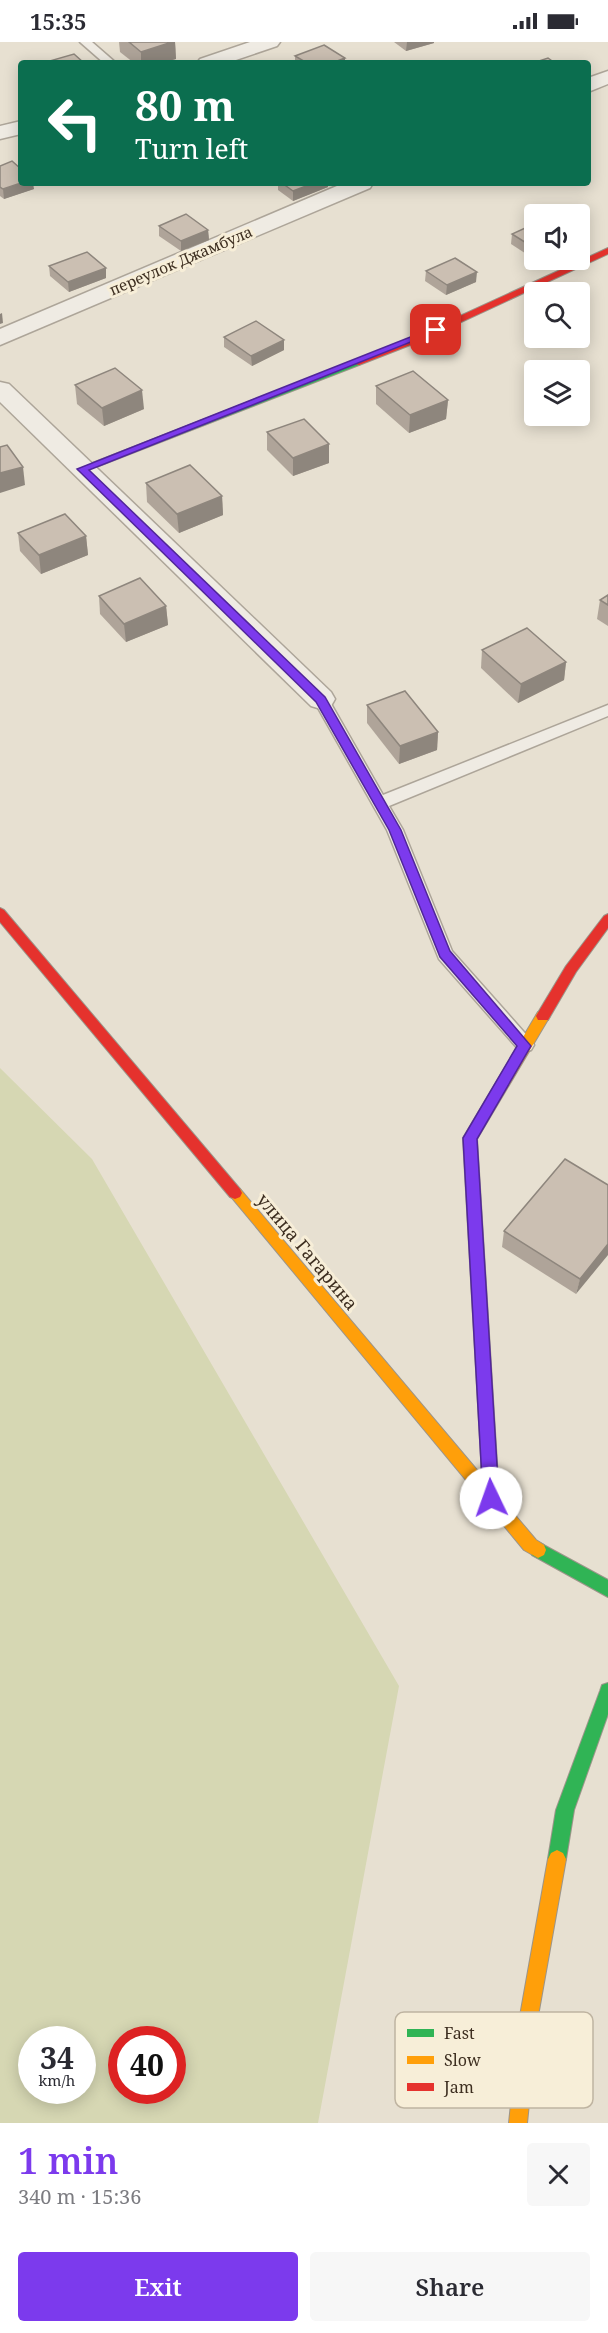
<!DOCTYPE html>
<meta charset="utf-8">
<style>
body{margin:0;font-family:"Noto Serif",serif;background:#f7f7f7;color:#2b2b33;height:100vh;display:flex;flex-direction:column;font-size:22px;white-space:nowrap}
*{box-sizing:border-box;margin:0}
p{font-size:20px;color:#7c7c81}
.icon{flex:none;width:33px;height:33px;fill:none;stroke:currentColor;stroke-width:2;stroke-linecap:round;stroke-linejoin:round}
.map{position:relative;height:2081px;overflow:hidden}
.drawer{display:flex;flex-direction:column;background:#fff;flex:1}
.drawer>*{flex:none}
.hud{position:absolute;left:18px;top:18px;width:573px;height:126px;border-radius:6px;box-shadow:0 3px 15px #0003;background:#0b6e4f;color:#fff;overflow:hidden}
.fabs{position:absolute;left:524px;top:162px;display:grid;gap:12px}
.fabs a{display:grid;place-items:center;width:66px;height:66px;border-radius:6px;background:#fff;box-shadow:0 3px 15px #0003;font-size:30px}
.speed{position:absolute;left:18px;top:1984px;display:flex;gap:12px;font-size:30px;font-weight:700;text-align:center}
.speed>*{display:grid;place-content:center;width:78px;height:78px;border-radius:50%;background:#fff;box-shadow:0 3px 15px #0003;line-height:1}
.speed small{font-size:15px;font-weight:400}
.speed .limit{border:9px solid #d22;background:#fff;color:#111}
.pin{position:absolute;display:grid;place-items:center;width:51px;height:51px;color:#fff;margin:-26px;border-radius:12px;box-shadow:0 3px 9px #0006}
.me{position:absolute;width:66px;margin:-33px;rotate:357deg;stroke-linejoin:round;filter:drop-shadow(0 0 4px #0008)}
.turn{display:flex;align-items:center;gap:21px;height:126px;padding:0 18px;font-size:27px}
.turn .icon{width:78px;height:78px;stroke-width:2.5}
.turn b{display:block;font-size:42px;line-height:51px}
.round{display:grid;place-items:center;flex:none;width:63px;height:63px;border-radius:6px;background:#f7f7f7}
.headline{display:flex;align-items:center;justify-content:space-between;height:102px;padding:0 18px}
h1{font-size:36px;font-weight:600;line-height:45px;color:#7c3aed}
.action{display:flex;gap:12px;margin-top:auto;padding:12px 18px}
.action a{flex:1;height:69px;border-radius:6px;background:#7c3aed;color:#fff;font-size:24px;font-weight:600;line-height:69px;text-align:center}
.action a+a{background:#f7f7f7;color:#2b2b33}
.status{display:flex;justify-content:space-between;align-items:center;height:42px;padding:0 30px;background:#fff;direction:ltr}
.status svg{height:16px;fill:currentColor}
.map>svg:first-child{display:block}
</style>
<div class="status"><b>15:35</b><svg viewBox="0 0 49 12"><path d="M0 12V9h3v3zM5 12V6h3v6zM10 12V3h3v9zM15 12V0h3v12zM26 1h20v11H26zM47 4h2v5h-2z"/></svg></div>
<div class="map">
<svg width="608" height="2081" viewBox="0 0 608 2081">
<rect width="100%" height="100%" fill="#e7e0d1"/>
<path fill="#d6d7b3" fill-rule="evenodd" d="M 0,1026 L 92,1117 L 399,1644 L 318,2081 L 0,2081 ZM 32,1998 L 82,1998 L 82,2049 L 32,2049 ZM 122,1998 L 172,1998 L 172,2049 L 122,2049 Z"/>
<g fill="none" stroke-linecap="round" stroke-linejoin="round">
<g stroke="#ada599" stroke-width="3">
<g id="lane">
<polygon points="80,0 92,0 116,21 104,21"/>
<polygon points="321,652 326,653 383,753 608,663 608,674 389,764 403,788 452,909 531,998 534,1003 531,1008 525,1010 519,1008 439,917 387,788 313,657"/>
</g>
</g>
<g stroke="#ada599" stroke-width="3">
<g id="street">
<polygon points="250,0 280,0 277,4 227,21 197,21 200,17"/>
<polygon points="608,29 608,42 588,50 588,36"/>
<polygon points="21,79 21,92 0,97 0,84"/>
<polygon points="344,141 373,141 370,146 0,303 0,287"/>
<polygon points="0,340 9,342 331,650 335,657 331,664 321,667 311,664 0,360"/>
</g>
</g>
<g stroke="#9c958a" stroke-width="2">
<g id="fast">
<polygon points="356,318 361,321 359,323 86,429 78,429 77,427"/>
<polygon points="538,1500 608,1538 608,1555 532,1513 530,1508 532,1503"/>
<polygon points="608,1641 608,1672 574,1768 566,1817 563,1823 557,1826 551,1823 548,1817 556,1768 600,1649 602,1643"/>
</g>
</g>
<g stroke="#9c958a" stroke-width="2">
<g id="slow">
<polygon points="543,969 550,974 477,1097 499,1454 536,1498 544,1503 546,1508 544,1513 538,1516 524,1508 228,1151 230,1147 235,1145 240,1147 482,1434 463,1096 538,970"/>
<polygon points="557,1808 563,1811 566,1817 538,1974 527,2081 509,2081 520,1974 548,1817 551,1811"/>
</g>
</g>
<g stroke="#9c958a" stroke-width="2">
<g id="jam">
<polygon points="608,206 608,212 418,300 359,323 351,321 412,296"/>
<polygon points="0,866 4,868 240,1147 242,1151 240,1155 235,1157 230,1155 0,880"/>
<polygon points="608,872 608,886 576,930 548,978 538,978 536,974 566,924 604,874"/>
</g>
</g>
<use href="#lane" fill="#efebe3" fill-rule="evenodd"/>
<use href="#street" fill="#efebe3" fill-rule="evenodd"/>
<use href="#fast" fill="#30b455" fill-rule="evenodd"/>
<use href="#slow" fill="#ff9f0a" fill-rule="evenodd"/>
<use href="#jam" fill="#e5322d" fill-rule="evenodd"/>
</g>
<g fill="#afa499">
<polygon points="119,0 175,0 176,17 161,21 134,21 120,10"/>
<polygon points="394,0 434,0 434,1 406,9"/>
<polygon points="295,14 345,21 295,21"/>
<polygon points="0,124 34,147 4,157 0,154"/>
<polygon points="278,141 328,141 328,145 293,159 278,148"/>
<polygon points="534,182 534,217 511,202 512,192"/>
<polygon points="159,184 208,188 209,198 181,209 159,194"/>
<polygon points="49,224 106,226 106,236 69,250 50,234"/>
<polygon points="426,229 476,240 446,253 425,239"/>
<polygon points="224,295 284,308 252,324 224,305"/>
<polygon points="75,343 144,367 104,384 77,362"/>
<polygon points="376,344 448,358 446,377 409,391 376,362"/>
<polygon points="267,390 329,402 329,421 293,434 267,408"/>
<polygon points="146,441 222,454 223,473 179,491 147,460"/>
<polygon points="18,491 86,494 88,513 41,532 20,509"/>
<polygon points="608,553 608,584 597,577 600,558"/>
<polygon points="99,554 166,564 168,583 126,600 100,572"/>
<polygon points="482,608 566,620 564,638 518,661 481,626"/>
<polygon points="367,663 438,690 437,708 399,722 367,681"/>
<polygon points="608,1143 576,1252 502,1205 504,1189"/>
</g>
<g fill="#8e867d">
<polygon points="172,0 175,0 176,17 161,21 141,21 141,10"/>
<polygon points="407,0 434,0 434,1 406,9"/>
<polygon points="345,16 345,21 332,21"/>
<polygon points="21,141 33,141 34,147 4,157 3,147"/>
<polygon points="314,141 328,141 328,145 293,159 293,149"/>
<polygon points="208,188 209,198 181,209 181,199"/>
<polygon points="106,226 106,236 69,250 68,240"/>
<polygon points="477,230 476,240 446,253 447,243"/>
<polygon points="2,271 3,281 0,282 0,272"/>
<polygon points="284,298 284,308 252,324 251,314"/>
<polygon points="142,348 144,367 104,384 102,366"/>
<polygon points="448,358 446,377 409,391 410,373"/>
<polygon points="329,402 329,421 293,434 293,416"/>
<polygon points="23,425 25,443 0,451 0,431"/>
<polygon points="222,454 223,473 179,491 177,472"/>
<polygon points="86,494 88,513 41,532 39,513"/>
<polygon points="166,564 168,583 126,600 124,582"/>
<polygon points="566,620 564,638 518,661 521,642"/>
<polygon points="438,690 437,708 399,722 400,704"/>
<polygon points="608,1202 608,1213 576,1252 580,1237"/>
</g>
<g fill="#cbbfb2" stroke="#8e867d" stroke-width="1.5">
<polygon points="129,0 172,0 141,10"/>
<polygon points="324,3 345,16 332,21 307,21 295,14"/>
<polygon points="74,12 84,21 47,21 46,20"/>
<polygon points="548,16 555,21 533,21"/>
<polygon points="12,119 21,127 21,141 3,147 0,145 0,124"/>
<polygon points="282,141 314,141 293,149"/>
<polygon points="186,172 208,188 181,199 159,184"/>
<polygon points="534,182 534,206 512,192"/>
<polygon points="87,210 106,226 68,240 49,224"/>
<polygon points="455,216 477,230 447,243 426,229"/>
<polygon points="256,279 284,298 251,314 224,295"/>
<polygon points="115,326 142,348 102,366 75,343"/>
<polygon points="413,329 448,358 410,373 376,344"/>
<polygon points="304,377 329,402 293,416 267,390"/>
<polygon points="7,403 23,425 0,431 0,405"/>
<polygon points="190,423 222,454 177,472 146,441"/>
<polygon points="65,472 86,494 39,513 18,491"/>
<polygon points="140,536 166,564 124,582 99,554"/>
<polygon points="608,553 608,563 600,558"/>
<polygon points="527,586 566,620 521,642 482,608"/>
<polygon points="405,649 438,690 400,704 367,663"/>
<polygon points="565,1117 608,1143 608,1202 580,1237 504,1189"/>
</g>
<polygon fill="#7c3aed" stroke="#51269a" stroke-width="1.5" points="433,286 441,288 89,428 325,655 401,788 450,909 531,1004 477,1097 499,1456 496,1461 491,1464 485,1461 483,1456 463,1096 517,1004 440,915 389,788 316,660 77,427"/>
<g text-anchor="middle" stroke-width="6" stroke-linejoin="round" paint-order="stroke">
<g font-size="15" fill="#3d2e20" stroke="#f7eed8">
<text transform="translate(181 219) rotate(-23)" y="5">переулок Джамбула</text>
</g>
<g font-size="18" fill="#3d2e20" stroke="#f7eed8">
<text transform="translate(307 1210) rotate(50)" y="6">улица Гагарина</text>
</g>
</g>
<rect x="395" y="1970" width="198" height="96" rx="9" fill="#f7eed8" stroke="#bfb4a1" stroke-width="1.5"/>
<rect x="407" y="1987" width="27" height="8" fill="#30b455"/>
<rect x="407" y="2014" width="27" height="8" fill="#ff9f0a"/>
<rect x="407" y="2041" width="27" height="8" fill="#e5322d"/>
<g font-size="16" fill="#3d2e20">
<text x="444" y="1997">Fast</text>
<text x="444" y="2024">Slow</text>
<text x="444" y="2051">Jam</text>
</g>
</svg>
<div class="fabs">
<a><svg class="icon" aria-label="sound" viewBox="0 0 24 24"><path d="M4 9h4l5-4v14l-5-4H4zM17 9q2 3 0 6"/></svg></a>
<a><svg class="icon" aria-label="search" viewBox="0 0 24 24"><circle cx="10" cy="10" r="6"/><path d="M15 15l6 6"/></svg></a>
<a><svg class="icon" aria-label="layers" viewBox="0 0 24 24"><path d="M12 4l9 5-9 5-9-5zM3 14l9 5 9-5"/></svg></a>
</div>
<div class="speed"><div>34<small>km/h</small></div><div class="limit">40</div></div>
<div class="pin" style="left:436px;top:288px;background:#d93025"><svg class="icon" aria-label="arrive" viewBox="0 0 24 24"><path d="M6 21V4h12l-3 4 3 4H6"/></svg></div>
<svg class="me" style="left:491px;top:1456px" viewBox="-20 -20 40 40"><circle r="19" fill="#fff"/><path d="M0-13L10 11 0 6-10 11z" fill="#7c3aed"/></svg>
<div class="hud">
<div class="turn"><svg class="icon" aria-label="left" viewBox="0 0 24 24"><path d="M17 20v-9H6M10 6l-5 5 5 5"/></svg><div><b>80 m</b>Turn left</div></div>
</div>
</div>
<section class="drawer">
<div class="headline"><div><h1>1 min</h1><p>340 m · 15:36</p></div><a class="round"><svg class="icon" aria-label="close" viewBox="0 0 24 24"><path d="M6 6l12 12M18 6L6 18"/></svg></a></div>
<div class="action"><a>Exit</a><a>Share</a></div>
</section>
